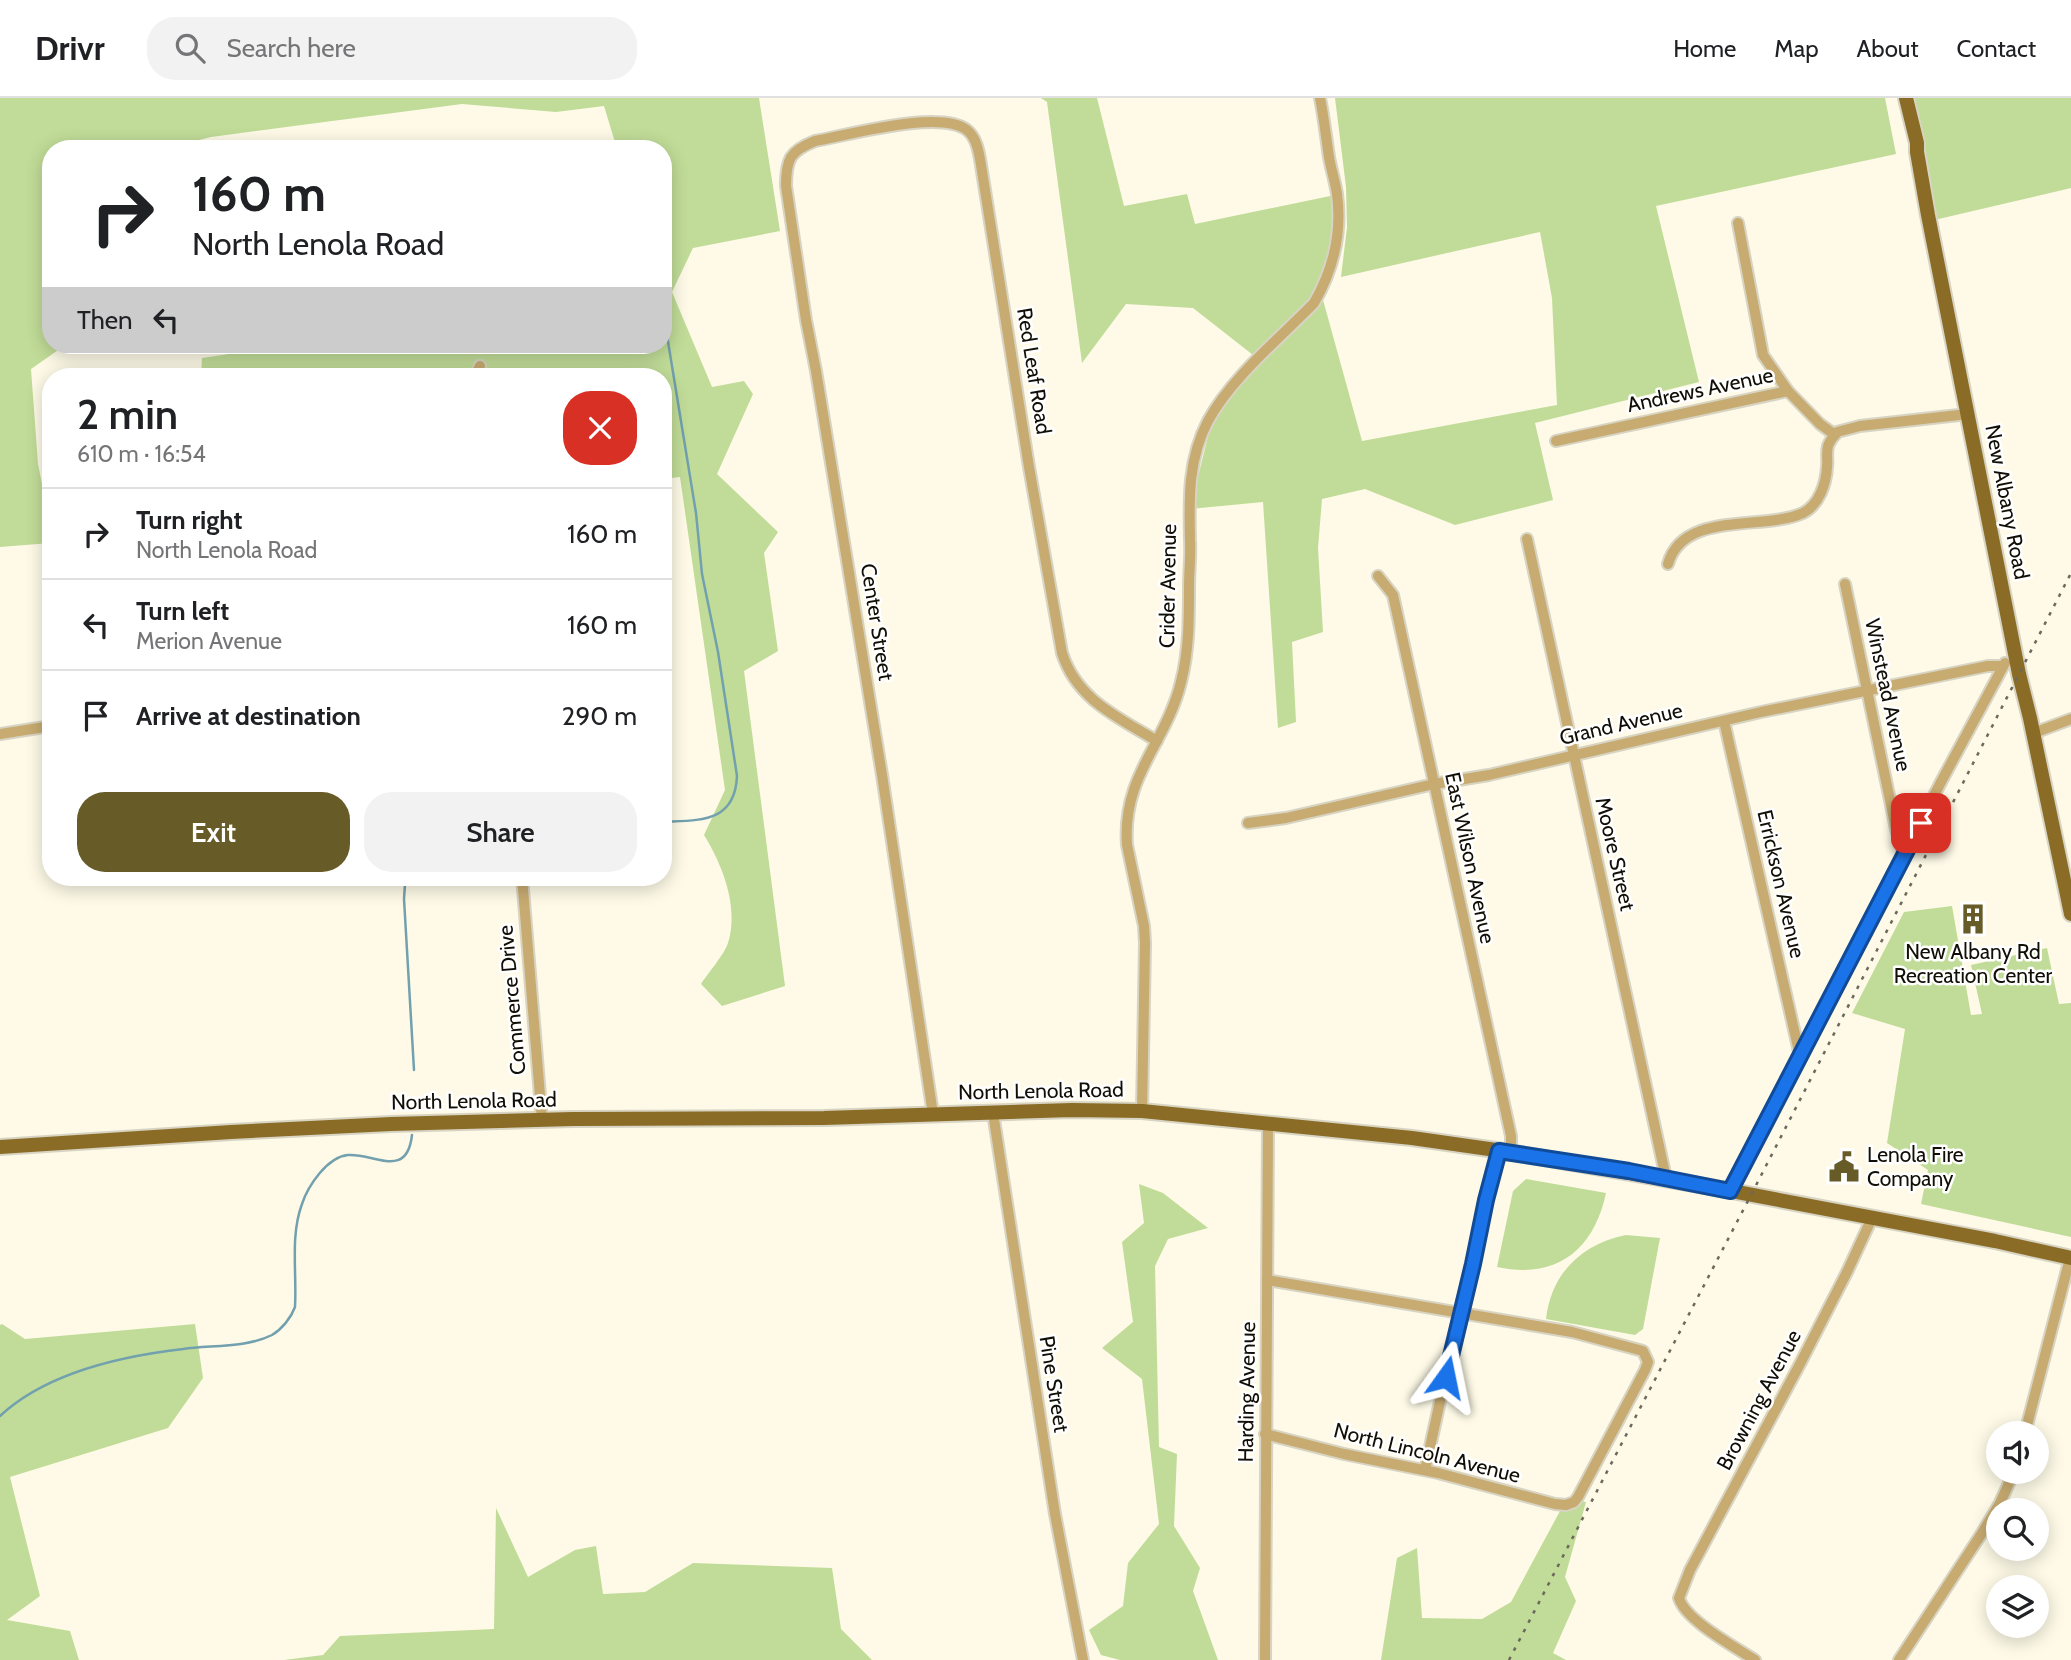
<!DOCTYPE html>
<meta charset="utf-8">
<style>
body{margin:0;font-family:Cabin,sans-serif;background:#f2f2f2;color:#202124;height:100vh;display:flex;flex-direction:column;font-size:26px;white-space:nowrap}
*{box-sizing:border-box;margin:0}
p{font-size:23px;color:#757577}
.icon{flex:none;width:38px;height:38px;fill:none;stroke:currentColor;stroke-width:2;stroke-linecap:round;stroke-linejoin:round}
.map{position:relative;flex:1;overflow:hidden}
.panel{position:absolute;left:42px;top:270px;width:630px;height:518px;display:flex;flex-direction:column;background:#fff;border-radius:28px;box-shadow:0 4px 18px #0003}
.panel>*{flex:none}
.guide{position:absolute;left:42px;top:42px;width:630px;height:214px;border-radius:28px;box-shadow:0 4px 18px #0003;background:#fff;color:#202124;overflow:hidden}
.controls{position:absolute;left:1986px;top:1323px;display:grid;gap:14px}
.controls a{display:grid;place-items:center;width:63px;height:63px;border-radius:50%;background:#fff;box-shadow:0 4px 18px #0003;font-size:35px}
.pin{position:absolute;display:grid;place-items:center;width:60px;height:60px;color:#fff;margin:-30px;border-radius:14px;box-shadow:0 4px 10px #0006}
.me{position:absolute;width:77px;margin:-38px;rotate:12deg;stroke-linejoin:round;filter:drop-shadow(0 0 5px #0008)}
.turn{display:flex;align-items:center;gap:24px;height:147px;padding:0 35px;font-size:32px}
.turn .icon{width:91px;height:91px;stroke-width:2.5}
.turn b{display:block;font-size:49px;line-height:60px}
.then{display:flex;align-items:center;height:66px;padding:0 35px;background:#0003;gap:14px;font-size:26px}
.round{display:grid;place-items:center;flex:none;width:74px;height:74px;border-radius:28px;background:#f2f2f2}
.headline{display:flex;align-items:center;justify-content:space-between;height:119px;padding:0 35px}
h1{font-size:42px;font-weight:600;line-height:52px}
.button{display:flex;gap:14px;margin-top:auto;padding:14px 35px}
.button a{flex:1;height:80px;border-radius:28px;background:#675b27;color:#fff;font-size:28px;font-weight:600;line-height:80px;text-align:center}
.button a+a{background:#f2f2f2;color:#202124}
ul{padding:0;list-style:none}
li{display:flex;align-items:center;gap:21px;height:91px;padding:0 35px;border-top:2px solid #e0e0e0}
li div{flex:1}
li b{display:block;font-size:26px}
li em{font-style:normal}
header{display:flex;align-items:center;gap:42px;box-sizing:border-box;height:98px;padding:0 35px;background:#fff;border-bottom:2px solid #e0e0e0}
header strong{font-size:33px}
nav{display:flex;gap:38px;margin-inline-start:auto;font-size:24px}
.search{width:490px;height:63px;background:#f2f2f2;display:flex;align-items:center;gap:18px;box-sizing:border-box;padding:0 24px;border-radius:28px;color:#757577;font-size:26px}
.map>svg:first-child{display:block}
</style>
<header>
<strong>Drivr</strong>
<div class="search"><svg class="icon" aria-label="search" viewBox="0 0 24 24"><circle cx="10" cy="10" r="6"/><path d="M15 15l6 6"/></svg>Search here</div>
<nav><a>Home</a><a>Map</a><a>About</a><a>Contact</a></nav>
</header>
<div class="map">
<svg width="2071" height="1562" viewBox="0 0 2071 1562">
<rect width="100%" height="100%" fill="#fefae7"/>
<g fill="#c1dc98">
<path d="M 0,0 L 759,0 L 780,133 L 693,150 L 672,194 L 712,289 L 744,283 L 753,296 L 717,376 L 778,434 L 764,455 L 778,553 L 744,573 L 785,888 L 722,908 L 701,886 C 708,875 724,857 728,845 C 739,809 723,768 704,737 L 725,692 L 680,379 L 663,381 L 663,278 L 202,278 L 201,277 L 202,260 L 291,247 L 663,247 L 663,51 L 617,51 L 604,8 L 556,14 L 462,6 L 211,39 L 165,51 L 51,51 L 51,83 L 43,86 L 51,146 L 51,247 L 64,248 L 31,271 L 38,366 L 51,431 L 51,445 L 0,449 Z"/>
<polygon points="1041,0 1097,0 1124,108 1187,96 1195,126 1335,97 1328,175 1320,191 1362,343 1557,307 1552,200 1540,134 1341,179 1347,129 1346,89 1335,0 1885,0 1896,56 1656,108 1699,284 1535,325 1553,402 1455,427 1365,391 1322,401 1318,450 1323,534 1292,544 1296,624 1278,630 1263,404 1190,411 1214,314 1262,264 1193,210 1126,206 1082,265 1047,4"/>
<polygon points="1904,0 2071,0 2071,90 1930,123"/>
<polygon points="1952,808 1971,917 1982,916 1971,867 2047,850 2059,906 2071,905 2071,1139 1921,1106 1928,1072 1887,1045 1905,931 1852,915 1904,814"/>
<path d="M 1526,1081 L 1606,1095 C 1594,1152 1556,1182 1497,1169 L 1513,1093 Z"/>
<polygon points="1139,1086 1163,1095 1208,1130 1168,1141 1155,1168 1159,1349 1177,1356 1174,1428 1200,1470 1193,1493 1218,1562 1120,1562 1101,1557 1089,1532 1123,1508 1128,1465 1159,1426 1142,1281 1102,1250 1133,1224 1122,1144 1144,1125"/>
<path d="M 1626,1137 L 1660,1140 L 1643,1231 L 1635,1237 L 1546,1221 C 1551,1175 1582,1146 1626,1137 Z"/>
<polygon points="2,1226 25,1241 195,1226 203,1280 168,1330 10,1379 40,1498 7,1522 70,1533 79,1562 0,1562 0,1227"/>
<polygon points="1567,1400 1586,1404 1565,1479 1576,1503 1553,1555 1566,1562 1381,1562 1397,1460 1417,1450 1422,1520 1482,1521 1511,1504"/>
<polygon points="496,1410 528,1479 575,1452 596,1448 603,1496 645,1494 693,1465 832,1470 841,1531 872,1562 284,1562 323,1557 340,1538 494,1531"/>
</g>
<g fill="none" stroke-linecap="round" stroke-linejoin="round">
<g stroke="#72a0ae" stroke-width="2.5">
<path d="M 663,213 L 696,415 L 702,476 L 718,554 L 737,678 C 735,725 700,722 663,724"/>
<polyline points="409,779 405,786 404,801 414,972"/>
<path d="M 0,1318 C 46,1275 122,1258 183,1251 C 211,1247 246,1250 272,1237 C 282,1231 291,1220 295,1209 C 297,1175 290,1138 302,1106 C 308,1088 327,1059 348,1057 C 374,1055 407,1082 412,1037"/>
</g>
<g stroke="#d8d4c3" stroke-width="14">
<g id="minor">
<polyline points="1738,125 1763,257 1788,293"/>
<polyline points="475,278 480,268"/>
<polyline points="1556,343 1788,293 1820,326 1835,337"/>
<polyline points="1527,441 1666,1080"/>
<path d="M 1668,466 C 1683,412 1764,433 1803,415 C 1819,407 1826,386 1827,369 C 1828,362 1826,355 1828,348 C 1830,342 1834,338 1837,334 L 1860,328 L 1968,316"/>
<polyline points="1378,478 1393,497 1511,1038 1511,1055"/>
<polyline points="1845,486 1896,731 1904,757"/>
<polyline points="1724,623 1800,958"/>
<polyline points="2034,635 2071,621"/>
<polyline points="0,636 51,628"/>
<polyline points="1248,725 1286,720 1434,686 1489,677 1761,614 1988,568 2003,568"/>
<polyline points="522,779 542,1022"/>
<path d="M 1142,1013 L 1145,845 L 1144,828 L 1127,747 C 1122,677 1166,646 1181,584 C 1189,553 1189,521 1189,489 C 1189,473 1191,457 1190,442 C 1189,400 1188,361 1208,323 C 1231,280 1280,240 1314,205 C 1333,172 1342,134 1337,96 C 1335,83 1331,71 1329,59 C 1326,39 1324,20 1320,0"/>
<polyline points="993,1015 1055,1416 1083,1562"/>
<path d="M 933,1016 L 882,677 L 816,273 L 806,222 L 786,88 C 786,61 790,53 815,43 C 849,37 940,11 967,32 C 977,40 979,55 981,67 L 1029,369 L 1062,555 C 1077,602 1118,619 1157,643"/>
<polyline points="1730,1093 1941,684 2005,565"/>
<polyline points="2025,1335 2070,1160"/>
<polyline points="1265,1336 1344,1356 1438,1375 1555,1406 1566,1407 1574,1404 1578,1399 1645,1272 1648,1264 1643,1253 1572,1234 1267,1182"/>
<polyline points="1425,1372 1459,1216 1499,1053"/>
<polyline points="1265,1562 1268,1026"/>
<path d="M 1755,1562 C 1735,1549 1685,1522 1679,1500 L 1690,1472 L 1801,1264 L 1847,1174 L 1872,1120"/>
<polyline points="1899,1562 1982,1435 2000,1405 2014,1374"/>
</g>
</g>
<g stroke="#d8d4c3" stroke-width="18">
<g id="major">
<polyline points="1906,0 1917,45 1917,54 1928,117 2019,576 2030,620 2071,816"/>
<polyline points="0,1049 231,1034 391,1026 573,1021 824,1020 1072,1012 1142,1013 1412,1040 1503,1053 1716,1090 1995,1143 2071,1160"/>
</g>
</g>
<use href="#minor" stroke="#c7ab71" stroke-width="10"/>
<use href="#major" stroke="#8a6c26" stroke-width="14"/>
<polyline stroke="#6c695c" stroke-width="2.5" stroke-dasharray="3.5 7" stroke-linecap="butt" points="1509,1562 1751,1097 2071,475"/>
</g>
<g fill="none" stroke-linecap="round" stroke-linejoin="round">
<g stroke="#114b97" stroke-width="18">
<polyline id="route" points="1446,1279 1473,1166 1486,1102 1499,1053 1629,1073 1730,1093 1921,725"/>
</g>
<use href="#route" stroke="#1a73e8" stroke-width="12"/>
</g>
<defs>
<g id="building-bare" transform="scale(2.415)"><path d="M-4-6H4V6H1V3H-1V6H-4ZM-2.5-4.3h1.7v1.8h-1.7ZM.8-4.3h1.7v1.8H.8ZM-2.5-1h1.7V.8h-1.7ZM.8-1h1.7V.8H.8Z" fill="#675b27" stroke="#fff" stroke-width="2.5" paint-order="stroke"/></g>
<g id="civic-bare" transform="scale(2.415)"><path d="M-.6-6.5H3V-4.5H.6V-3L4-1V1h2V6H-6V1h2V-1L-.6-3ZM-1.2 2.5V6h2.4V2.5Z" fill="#675b27" stroke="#fff" stroke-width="2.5" paint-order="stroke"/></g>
</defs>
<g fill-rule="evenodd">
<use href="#building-bare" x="1973" y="821"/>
<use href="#civic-bare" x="1844" y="1069"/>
</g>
<g text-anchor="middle" stroke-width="5" stroke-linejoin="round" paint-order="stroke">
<g font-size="21" fill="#110e05" stroke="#fff">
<text transform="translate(1034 273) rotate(81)" y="7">Red Leaf Road</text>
<text transform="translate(1700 292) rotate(-12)" y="7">Andrews Avenue</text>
<text transform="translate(2007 404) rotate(79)" y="7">New Albany Road</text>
<text transform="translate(1168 488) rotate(-89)" y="7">Crider Avenue</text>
<text transform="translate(877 524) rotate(81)" y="7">Center Street</text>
<text transform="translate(1888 597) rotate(78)" y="7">Winstead Avenue</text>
<text transform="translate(1621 626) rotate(-13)" y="7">Grand Avenue</text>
<text transform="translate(1615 756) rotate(77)" y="7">Moore Street</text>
<text transform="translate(1470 760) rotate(78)" y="7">East Wilson Avenue</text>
<text transform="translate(1781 786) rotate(77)" y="7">Errickson Avenue</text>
<text transform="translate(512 902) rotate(-95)" y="7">Commerce Drive</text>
<text transform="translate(1041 993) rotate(-1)" y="7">North Lenola Road</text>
<text transform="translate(474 1003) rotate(-1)" y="7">North Lenola Road</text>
<text transform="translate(1054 1286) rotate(81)" y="7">Pine Street</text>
<text transform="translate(1247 1294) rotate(-89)" y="7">Harding Avenue</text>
<text transform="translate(1759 1302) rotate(-62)" y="7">Browning Avenue</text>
<text transform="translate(1427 1355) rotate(14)" y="7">North Lincoln Avenue</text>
</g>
<g font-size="21" fill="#110e05" stroke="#fff">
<text x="1973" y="861">New Albany Rd<tspan x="1973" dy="24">Recreation Center</tspan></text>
<text x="1867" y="1064" text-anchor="start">Lenola Fire<tspan x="1867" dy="24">Company</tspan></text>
</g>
</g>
</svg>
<div class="controls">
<a><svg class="icon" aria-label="sound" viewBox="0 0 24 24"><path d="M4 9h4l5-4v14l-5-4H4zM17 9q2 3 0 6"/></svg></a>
<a><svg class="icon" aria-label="search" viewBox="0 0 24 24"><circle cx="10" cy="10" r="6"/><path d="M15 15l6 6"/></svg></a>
<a><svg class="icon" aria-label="layers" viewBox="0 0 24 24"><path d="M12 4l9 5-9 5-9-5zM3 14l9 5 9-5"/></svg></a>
</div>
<div class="pin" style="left:1921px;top:725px;background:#d93025"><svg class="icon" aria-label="arrive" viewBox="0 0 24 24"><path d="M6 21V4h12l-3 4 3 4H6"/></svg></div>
<svg class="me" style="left:1446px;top:1279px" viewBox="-20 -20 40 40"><path d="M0-17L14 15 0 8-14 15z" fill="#1a73e8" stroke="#fff" stroke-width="4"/></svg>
<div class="guide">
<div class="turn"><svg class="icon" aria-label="right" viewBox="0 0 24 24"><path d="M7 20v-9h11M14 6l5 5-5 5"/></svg><div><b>160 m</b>North Lenola Road</div></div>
<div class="then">Then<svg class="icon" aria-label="left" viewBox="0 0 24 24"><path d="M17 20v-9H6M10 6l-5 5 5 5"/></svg></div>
</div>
<section class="panel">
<div class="headline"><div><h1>2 min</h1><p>610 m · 16:54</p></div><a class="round" style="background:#d93025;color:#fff"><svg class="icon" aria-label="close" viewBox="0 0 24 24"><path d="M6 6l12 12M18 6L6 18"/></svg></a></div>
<ul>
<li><svg class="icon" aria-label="right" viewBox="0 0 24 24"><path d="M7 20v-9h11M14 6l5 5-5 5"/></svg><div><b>Turn right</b><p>North Lenola Road</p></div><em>160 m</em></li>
<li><svg class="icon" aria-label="left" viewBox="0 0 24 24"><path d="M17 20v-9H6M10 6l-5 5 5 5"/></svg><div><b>Turn left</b><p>Merion Avenue</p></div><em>160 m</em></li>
<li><svg class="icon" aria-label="arrive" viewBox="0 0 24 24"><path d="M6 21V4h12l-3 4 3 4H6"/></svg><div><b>Arrive at destination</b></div><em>290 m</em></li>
</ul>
<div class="button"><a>Exit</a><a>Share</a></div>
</section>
</div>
